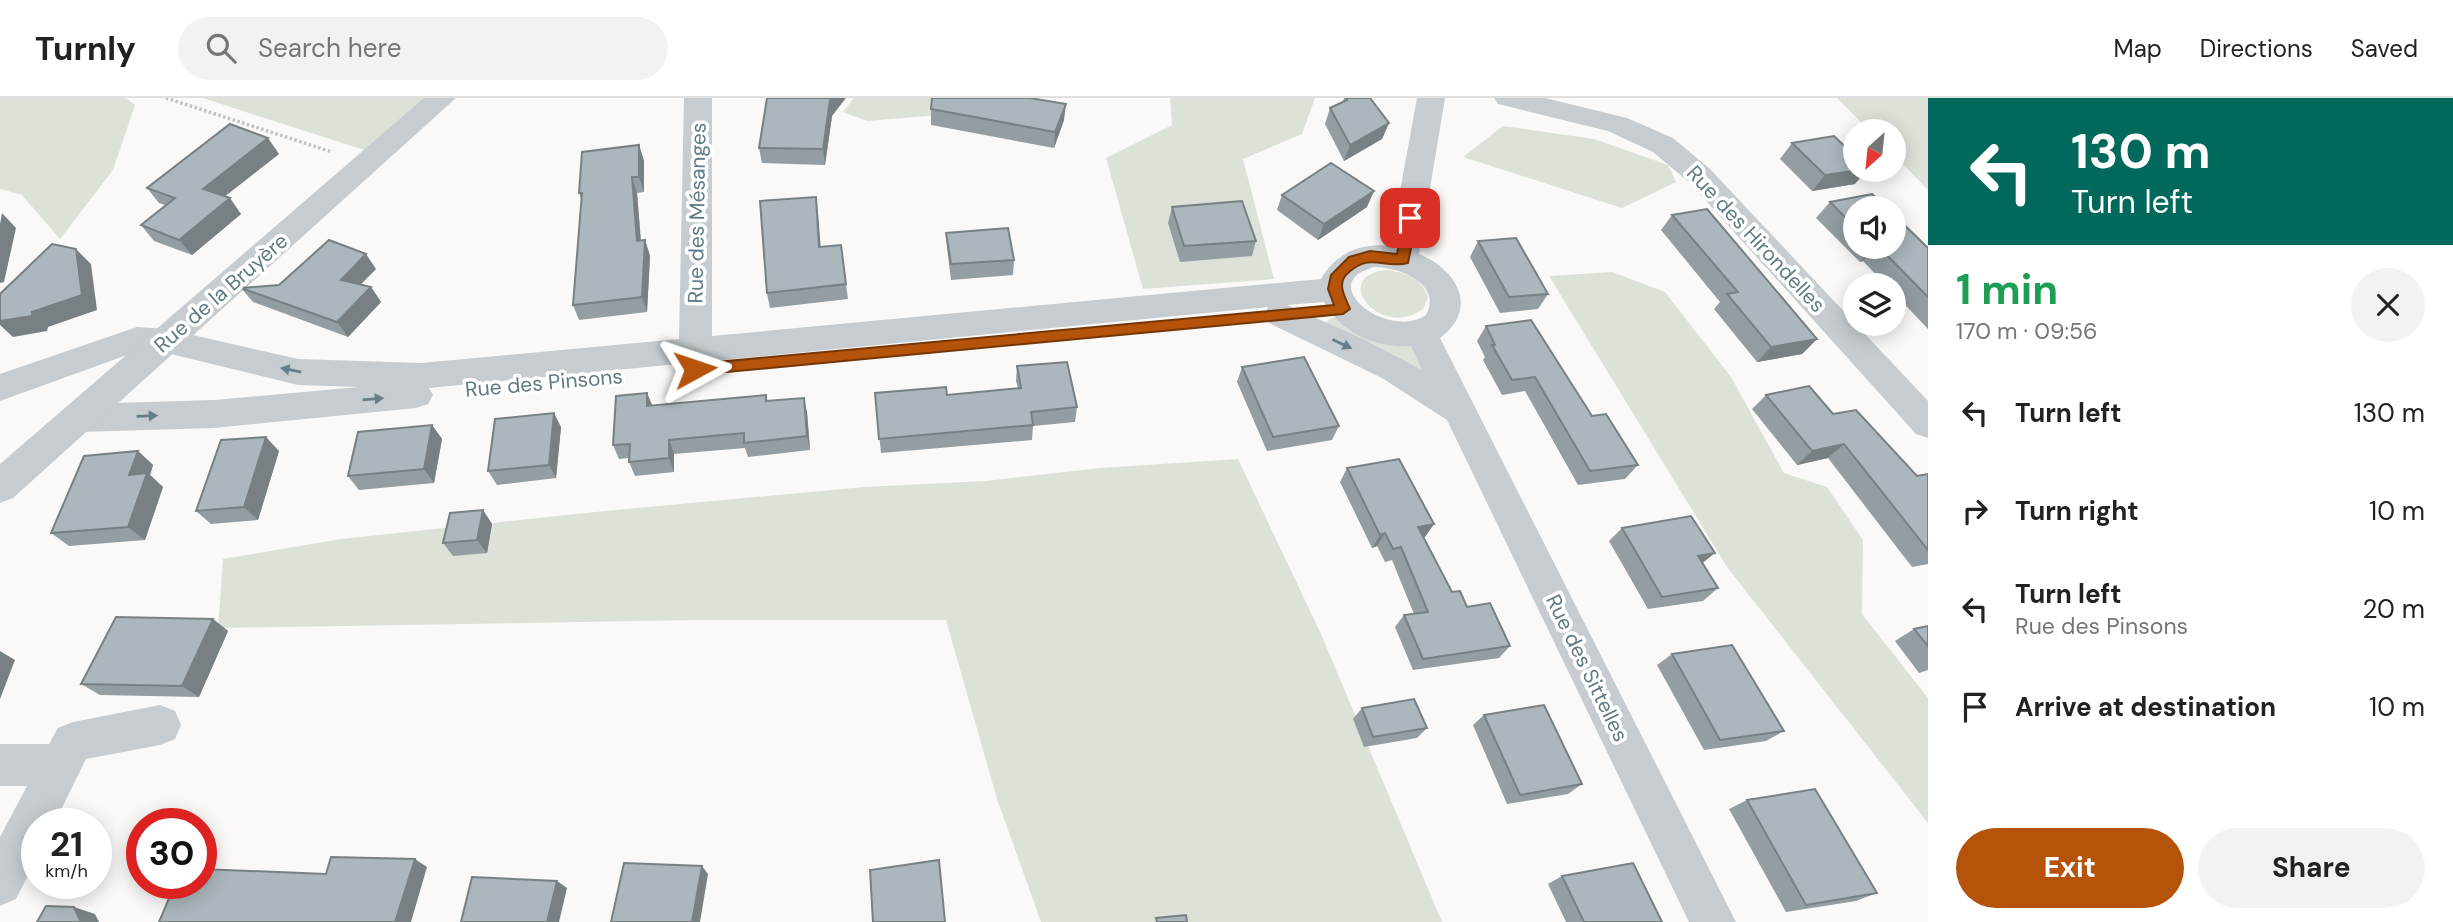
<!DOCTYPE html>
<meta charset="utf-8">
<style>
body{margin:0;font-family:"DM Sans",sans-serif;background:#f2f2f2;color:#222;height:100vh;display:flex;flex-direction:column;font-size:26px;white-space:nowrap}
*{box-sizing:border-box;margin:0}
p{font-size:23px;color:#767676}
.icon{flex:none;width:38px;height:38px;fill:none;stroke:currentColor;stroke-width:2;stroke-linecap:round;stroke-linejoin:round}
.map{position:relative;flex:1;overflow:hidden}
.side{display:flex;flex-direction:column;background:#fff;width:525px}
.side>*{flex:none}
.hud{background:#00695c;color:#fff;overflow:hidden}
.needle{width:46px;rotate:207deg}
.tools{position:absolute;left:1843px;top:21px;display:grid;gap:14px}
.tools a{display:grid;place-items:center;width:63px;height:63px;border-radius:50%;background:#fff;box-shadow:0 4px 18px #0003;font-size:35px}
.speed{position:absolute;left:21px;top:710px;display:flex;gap:14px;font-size:35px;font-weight:700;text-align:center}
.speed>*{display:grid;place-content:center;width:91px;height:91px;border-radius:50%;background:#fff;box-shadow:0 4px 18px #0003;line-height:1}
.speed small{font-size:18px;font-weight:400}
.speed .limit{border:10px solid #d22;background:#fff;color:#111}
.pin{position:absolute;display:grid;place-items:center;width:60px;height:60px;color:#fff;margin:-30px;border-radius:14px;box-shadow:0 4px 10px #0006}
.me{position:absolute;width:77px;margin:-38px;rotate:85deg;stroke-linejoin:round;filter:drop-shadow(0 0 5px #0008)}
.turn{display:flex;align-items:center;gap:24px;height:147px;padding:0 28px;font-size:32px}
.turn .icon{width:91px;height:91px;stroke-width:2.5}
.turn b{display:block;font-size:49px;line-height:60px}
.round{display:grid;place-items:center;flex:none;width:74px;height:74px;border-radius:37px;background:#f2f2f2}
.summary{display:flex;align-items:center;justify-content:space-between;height:119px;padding:0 28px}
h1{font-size:42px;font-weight:700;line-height:52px;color:#1e9e55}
.action{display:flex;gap:14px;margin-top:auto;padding:14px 28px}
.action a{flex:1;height:80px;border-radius:42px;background:#b45309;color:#fff;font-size:28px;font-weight:700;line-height:80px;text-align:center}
.action a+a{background:#f2f2f2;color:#222}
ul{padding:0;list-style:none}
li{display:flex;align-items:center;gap:21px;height:98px;padding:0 28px}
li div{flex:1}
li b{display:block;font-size:26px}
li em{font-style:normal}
header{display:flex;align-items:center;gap:42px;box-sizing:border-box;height:98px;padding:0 35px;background:#fff;border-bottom:2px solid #e0e0e0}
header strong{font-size:33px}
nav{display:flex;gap:38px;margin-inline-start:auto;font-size:24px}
.search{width:490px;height:63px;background:#f2f2f2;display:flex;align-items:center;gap:18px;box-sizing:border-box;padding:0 24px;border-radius:38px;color:#767676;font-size:26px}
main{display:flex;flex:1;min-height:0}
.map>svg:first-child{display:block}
</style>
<header>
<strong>Turnly</strong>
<div class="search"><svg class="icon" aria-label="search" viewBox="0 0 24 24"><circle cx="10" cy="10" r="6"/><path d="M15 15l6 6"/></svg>Search here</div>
<nav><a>Map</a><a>Directions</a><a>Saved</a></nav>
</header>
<main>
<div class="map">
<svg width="1928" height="824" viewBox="0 0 1928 824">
<rect width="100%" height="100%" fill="#faf9f7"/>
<g fill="#dce2d8">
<polygon points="0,0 126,0 135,7 113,72 60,141 22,97 0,91"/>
<polygon points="203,0 425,0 367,53"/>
<polygon points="854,0 969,0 951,16 867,23 843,14"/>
<polygon points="1170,0 1315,0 1302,36 1243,61 1274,181 1143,191 1106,60 1172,27"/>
<polygon points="1837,0 1928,0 1928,92 1894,57 1894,33 1870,33"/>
<polygon points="1503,28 1594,41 1668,67 1676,84 1622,110 1463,59"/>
<path d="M 1386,172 C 1404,174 1421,179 1428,199 L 1424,210 C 1382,244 1328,178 1386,172 Z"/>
<polygon points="1612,174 1665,194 1731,279 1784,375 1827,389 1863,442 1862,516 1928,600 1928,725 1727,469 1549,178"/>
<polygon points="1333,219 1411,248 1417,252 1429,281 1325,225"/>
<polygon points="1238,361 1321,536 1442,824 1041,824 997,701 946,522 698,522 218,530 223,461 341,441 605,413 864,389 986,383 1100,370"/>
</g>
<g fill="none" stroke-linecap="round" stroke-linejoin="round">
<polyline stroke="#bec2c4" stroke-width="3.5" stroke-dasharray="2.5 2.5" stroke-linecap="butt" points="166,0 332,54"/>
<g fill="#c6cccf" fill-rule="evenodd">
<path d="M 684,0 L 712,0 L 712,238 L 1321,181 C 1335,156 1361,144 1390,148 L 1417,0 L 1445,0 L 1419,156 C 1458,172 1479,211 1440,240 L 1736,824 L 1689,824 L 1447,322 L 1382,280 L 1269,225 L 1264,217 L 1268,209 L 712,263 L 712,271 L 707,280 L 695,284 L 683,280 L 678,266 L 429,290 L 433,297 L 428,306 L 416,310 L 214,330 L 78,334 L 66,330 L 61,320 L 66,310 L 78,306 L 214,302 L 359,289 L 298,287 L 167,255 L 138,253 L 0,303 L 0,276 L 137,229 L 167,231 L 298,261 L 421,265 L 679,241 ZM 1374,169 C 1398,169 1443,185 1426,217 C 1393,240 1330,198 1358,176 C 1362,173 1369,171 1374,169 ZM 1324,204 C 1341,235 1376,250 1411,248 L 1422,272 L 1361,240 L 1287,207 Z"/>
<polygon points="1494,0 1545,0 1627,20 1673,40 1710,71 1928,303 1928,340 1916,336 1690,85 1653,54 1608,33 1498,6"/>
<polygon points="160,607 175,613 181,627 175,641 160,647 86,661 54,726 37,726 37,760 16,801 0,808 0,739 27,688 0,688 0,646 49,646 58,630 73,624"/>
</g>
<polygon fill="#c6cccf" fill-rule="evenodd" points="424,0 456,0 13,400 0,405 0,366"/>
</g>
<g fill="#939da2">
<polygon points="1344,0 1370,0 1389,25 1382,41 1344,63 1325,26 1330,10 1343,4"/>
<polygon points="931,11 1064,22 1054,50 931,27"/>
<polygon points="832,18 825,67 762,65 759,50"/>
<polygon points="1792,45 1855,86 1812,93 1780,61"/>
<polygon points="639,47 644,63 644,94 637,95 641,143 645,142 650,158 647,214 579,222 573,207 582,103 579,95"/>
<polygon points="279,56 225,98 241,116 192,157 154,143 141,127 165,107 159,105 147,90"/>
<polygon points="1282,97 1367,109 1318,142 1277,112"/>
<polygon points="816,99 820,149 841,147 848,201 770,210 767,195"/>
<polygon points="1830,104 1855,110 1855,149 1928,150 1928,231 1894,195 1894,187 1886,187 1863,163 1860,164 1816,120"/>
<polygon points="1172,109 1256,143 1252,158 1180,164 1168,125"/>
<polygon points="1672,117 1817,241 1802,256 1757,264 1714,211 1720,204 1661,132"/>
<polygon points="946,135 1014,162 1013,177 951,182 947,150"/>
<polygon points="1478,143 1548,196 1538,211 1500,215 1470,159"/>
<polygon points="376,171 360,187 371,189 381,204 348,239 253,204 241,190 279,187"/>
<polygon points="1486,228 1592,318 1638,367 1625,381 1578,387 1525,293 1502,297 1483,262 1485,259 1477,243"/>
<polygon points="1017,268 1077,309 1075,324 1033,328 1032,342 881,355 875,295 947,297 1018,290 1016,283"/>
<polygon points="1242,269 1339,328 1332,342 1267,353 1237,284"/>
<polygon points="647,295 652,308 766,297 767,302 807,314 810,352 748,359 745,350 674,356 674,374 635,378 629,364 629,360 619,361 613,347"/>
<polygon points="1766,297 1833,316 1917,378 1928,376 1928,466 1912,469 1828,360 1797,367 1752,311"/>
<polygon points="432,327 442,341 434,385 359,392 348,378"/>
<polygon points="561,329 556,380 497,387 488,373"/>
<polygon points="138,353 153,367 150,377 163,389 145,442 69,448 51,435"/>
<polygon points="279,353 258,422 211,426 196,413"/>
<polygon points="1347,370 1425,439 1423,439 1452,494 1510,548 1499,560 1413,572 1395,529 1404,517 1414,516 1392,462 1385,464 1377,448 1372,450 1340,384"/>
<polygon points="483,412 492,426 487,455 453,458 443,445"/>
<polygon points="1622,430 1703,465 1718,490 1703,503 1648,511 1609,443"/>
<polygon points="213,521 228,533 199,599 100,597 81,586"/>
<polygon points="1928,528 1928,572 1919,575 1895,543 1914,531"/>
<polygon points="1672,556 1784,633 1766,643 1704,652 1657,567"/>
<polygon points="1362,610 1427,630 1417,640 1364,649 1353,621"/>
<polygon points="1484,617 1582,686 1568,696 1507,706 1473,627"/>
<polygon points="1747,702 1877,795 1856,803 1786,814 1729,711"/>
<polygon points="1562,778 1662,824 1566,824 1548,786"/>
</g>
<g fill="#788084">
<polygon points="832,0 846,0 832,18 825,67 823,51 830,2"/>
<polygon points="1066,6 1064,22 1054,50 1055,34"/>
<polygon points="1389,25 1382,41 1344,63 1350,47"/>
<polygon points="268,40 279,56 215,106 203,91"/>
<polygon points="639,47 644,63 644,94 639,79"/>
<polygon points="1861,72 1867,72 1855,86 1812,93 1825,77"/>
<polygon points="632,79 637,95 642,159 637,143"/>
<polygon points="1374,93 1367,109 1318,142 1324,126"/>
<polygon points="816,99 818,115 822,165 819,149"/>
<polygon points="230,100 241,116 192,157 179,142"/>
<polygon points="2,115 16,130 4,184 0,185 0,126"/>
<polygon points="645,142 650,158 647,214 642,199"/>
<polygon points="1874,149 1877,149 1863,163 1860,164"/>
<polygon points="76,151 91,166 97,212 48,229 47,233 13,239 0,227 0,223 32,214"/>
<polygon points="366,156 376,171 351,196 341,182"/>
<polygon points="371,189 381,204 348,239 337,224"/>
<polygon points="1817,241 1802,256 1757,264 1771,249"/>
<polygon points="647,295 653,309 647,308"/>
<polygon points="804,300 807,314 810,352 807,338"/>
<polygon points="554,315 561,329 556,380 549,367"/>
<polygon points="432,327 442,341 434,385 424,371"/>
<polygon points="266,339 279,353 258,422 244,409"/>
<polygon points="669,342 674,356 674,374 669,360"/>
<polygon points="1844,346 1828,360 1797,367 1812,353"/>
<polygon points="138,353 153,367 150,377 163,389 145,442 128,429 129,377"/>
<polygon points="483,412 492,426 487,455 477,442"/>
<polygon points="1434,426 1425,439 1409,442 1418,429"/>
<polygon points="1385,435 1377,448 1372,450 1380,437"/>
<polygon points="1715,455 1700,467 1698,458"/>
<polygon points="213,521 228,533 199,599 182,588"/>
<polygon points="0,553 15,562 0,601"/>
<polygon points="415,761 427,769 411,824 395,824"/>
<polygon points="702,768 708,776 700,824 692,824"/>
<polygon points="557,783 567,790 559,824 547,824"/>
<polygon points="74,809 95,816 99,824 81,824"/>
</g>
<g fill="#abb7bc" stroke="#788084" stroke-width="2">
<polygon points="767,0 832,0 830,2 823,51 759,50"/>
<polygon points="932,0 1030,0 1066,6 1055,34 931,11"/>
<polygon points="1347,0 1370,0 1389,25 1350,47 1330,10 1347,2"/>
<polygon points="230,26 268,40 203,91 230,100 179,142 141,127 175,100 147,90"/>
<polygon points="1834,38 1855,58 1855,72 1861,72 1825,77 1792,45"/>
<polygon points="639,47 639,79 632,79 637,143 645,142 642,199 573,207 582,95 579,95 582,54"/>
<polygon points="1331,65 1374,93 1324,126 1282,97"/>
<polygon points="1872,96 1887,110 1855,110 1855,129 1830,104"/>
<polygon points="816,99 819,149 841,147 846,186 767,195 760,103"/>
<polygon points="1242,103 1256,143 1184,148 1172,109"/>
<polygon points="1707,111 1817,241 1771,249 1727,196 1738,194 1672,117"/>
<polygon points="1894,117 1928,150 1928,199 1879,149 1894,149"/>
<polygon points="1008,130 1014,162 951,166 946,135"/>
<polygon points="1516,140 1548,196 1509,199 1478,143"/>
<polygon points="329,142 366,156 341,182 371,189 337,224 241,190 279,187"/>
<polygon points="52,146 76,151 82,197 32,214 32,218 0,223 0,196"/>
<polygon points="1531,222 1592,318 1606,316 1638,367 1590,373 1535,279 1512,282 1492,247 1495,247 1486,228"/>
<polygon points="1304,259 1339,328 1273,339 1242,269"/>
<polygon points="1067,264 1077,309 1031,314 1033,327 879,341 875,295 946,289 947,297 1021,290 1017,268"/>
<polygon points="1809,288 1833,316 1856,312 1917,378 1928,376 1928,452 1844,346 1812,353 1766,297"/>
<polygon points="647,295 647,308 766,297 766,303 804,300 807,338 744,345 744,335 669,342 669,360 629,364 630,346 613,347 616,298"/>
<polygon points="554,315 549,367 488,373 495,321"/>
<polygon points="432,327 424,371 348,378 358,334"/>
<polygon points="266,339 244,409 196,413 221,342"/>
<polygon points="138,353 129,377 147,375 128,429 51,435 84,358"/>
<polygon points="1399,361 1434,426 1418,429 1452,494 1460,493 1467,509 1490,505 1510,548 1423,561 1404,517 1428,514 1401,449 1393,451 1385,435 1380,437 1347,370"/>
<polygon points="483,412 477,442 443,445 450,415"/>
<polygon points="1691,418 1715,455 1698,458 1718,490 1662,499 1622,430"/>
<polygon points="116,519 213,521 182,588 81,586"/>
<polygon points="1928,528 1928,548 1914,531"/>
<polygon points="1732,547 1784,633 1720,642 1672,556"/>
<polygon points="1414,601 1427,630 1373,639 1362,610"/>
<polygon points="1544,607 1582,686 1520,697 1484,617"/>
<polygon points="1815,691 1877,795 1806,807 1747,702"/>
<polygon points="331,759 415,761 395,824 159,824 175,786 201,786 201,771 326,776"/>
<polygon points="939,762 945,824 873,824 870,772"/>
<polygon points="624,765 702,768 692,824 611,824"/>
<polygon points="1633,765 1662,824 1584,824 1562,778"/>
<polygon points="472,779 557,783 547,824 461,824"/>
<polygon points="46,808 74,809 81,824 37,824"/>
<polygon points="1186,817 1187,824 1157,824 1156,820"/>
</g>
<defs><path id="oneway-solid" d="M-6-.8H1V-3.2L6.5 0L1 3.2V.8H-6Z" transform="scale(1.75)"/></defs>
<g fill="#667e89">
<use href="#oneway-solid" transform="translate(1342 246) rotate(25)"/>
<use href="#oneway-solid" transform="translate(291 272) rotate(-169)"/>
<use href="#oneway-solid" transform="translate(373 301) rotate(-5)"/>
<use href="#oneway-solid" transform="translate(147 318) rotate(-2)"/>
</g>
<path fill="#b45309" stroke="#753606" stroke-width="2" d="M 1410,115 L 1417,120 L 1408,165 C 1383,171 1371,154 1348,175 C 1336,185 1345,199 1350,211 L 1343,216 L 695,277 L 687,271 L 695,266 L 1334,207 L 1328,191 L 1331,177 L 1349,159 L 1370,153 L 1397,156 L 1404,120 Z"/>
<g text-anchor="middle" stroke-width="7" stroke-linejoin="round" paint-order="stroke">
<g font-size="21" fill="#617a85" stroke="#fff">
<text transform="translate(697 115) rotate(-89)" y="7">Rue des Mésanges</text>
<text transform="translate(1756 141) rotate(47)" y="7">Rue des Hirondelles</text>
<text transform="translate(221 195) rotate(-41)" y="7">Rue de la Bruyère</text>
<text transform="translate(544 285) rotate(-5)" y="7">Rue des Pinsons</text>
<text transform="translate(1587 570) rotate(64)" y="7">Rue des Sittelles</text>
</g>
</g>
</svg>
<div class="tools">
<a><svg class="needle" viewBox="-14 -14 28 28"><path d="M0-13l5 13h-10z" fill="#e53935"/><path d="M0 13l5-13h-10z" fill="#767676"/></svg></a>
<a><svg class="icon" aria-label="sound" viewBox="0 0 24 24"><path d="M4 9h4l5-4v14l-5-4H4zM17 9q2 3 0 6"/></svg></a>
<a><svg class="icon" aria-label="layers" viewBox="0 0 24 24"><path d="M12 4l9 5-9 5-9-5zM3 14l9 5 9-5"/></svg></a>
</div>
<div class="speed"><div>21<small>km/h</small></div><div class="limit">30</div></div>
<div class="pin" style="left:1410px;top:120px;background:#d93025"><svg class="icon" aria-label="arrive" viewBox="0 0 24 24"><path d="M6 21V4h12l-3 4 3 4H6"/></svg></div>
<svg class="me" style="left:695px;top:271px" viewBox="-20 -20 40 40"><path d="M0-17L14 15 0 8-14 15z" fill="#b45309" stroke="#fff" stroke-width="4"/></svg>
</div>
<section class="side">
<div class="hud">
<div class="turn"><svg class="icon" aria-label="left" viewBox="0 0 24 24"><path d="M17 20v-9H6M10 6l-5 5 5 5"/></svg><div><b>130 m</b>Turn left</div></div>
</div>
<div class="summary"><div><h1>1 min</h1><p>170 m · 09:56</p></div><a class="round"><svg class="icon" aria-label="close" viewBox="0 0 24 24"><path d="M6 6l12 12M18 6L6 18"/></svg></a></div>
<ul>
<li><svg class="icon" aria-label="left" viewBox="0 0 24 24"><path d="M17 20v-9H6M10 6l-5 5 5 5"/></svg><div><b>Turn left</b></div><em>130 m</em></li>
<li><svg class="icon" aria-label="right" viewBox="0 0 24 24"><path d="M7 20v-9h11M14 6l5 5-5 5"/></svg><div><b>Turn right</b></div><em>10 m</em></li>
<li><svg class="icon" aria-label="left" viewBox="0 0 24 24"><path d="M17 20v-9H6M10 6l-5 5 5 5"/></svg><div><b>Turn left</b><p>Rue des Pinsons</p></div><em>20 m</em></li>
<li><svg class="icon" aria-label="arrive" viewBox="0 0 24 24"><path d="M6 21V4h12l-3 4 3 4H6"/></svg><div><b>Arrive at destination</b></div><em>10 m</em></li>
</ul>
<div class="action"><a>Exit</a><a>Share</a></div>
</section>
</main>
